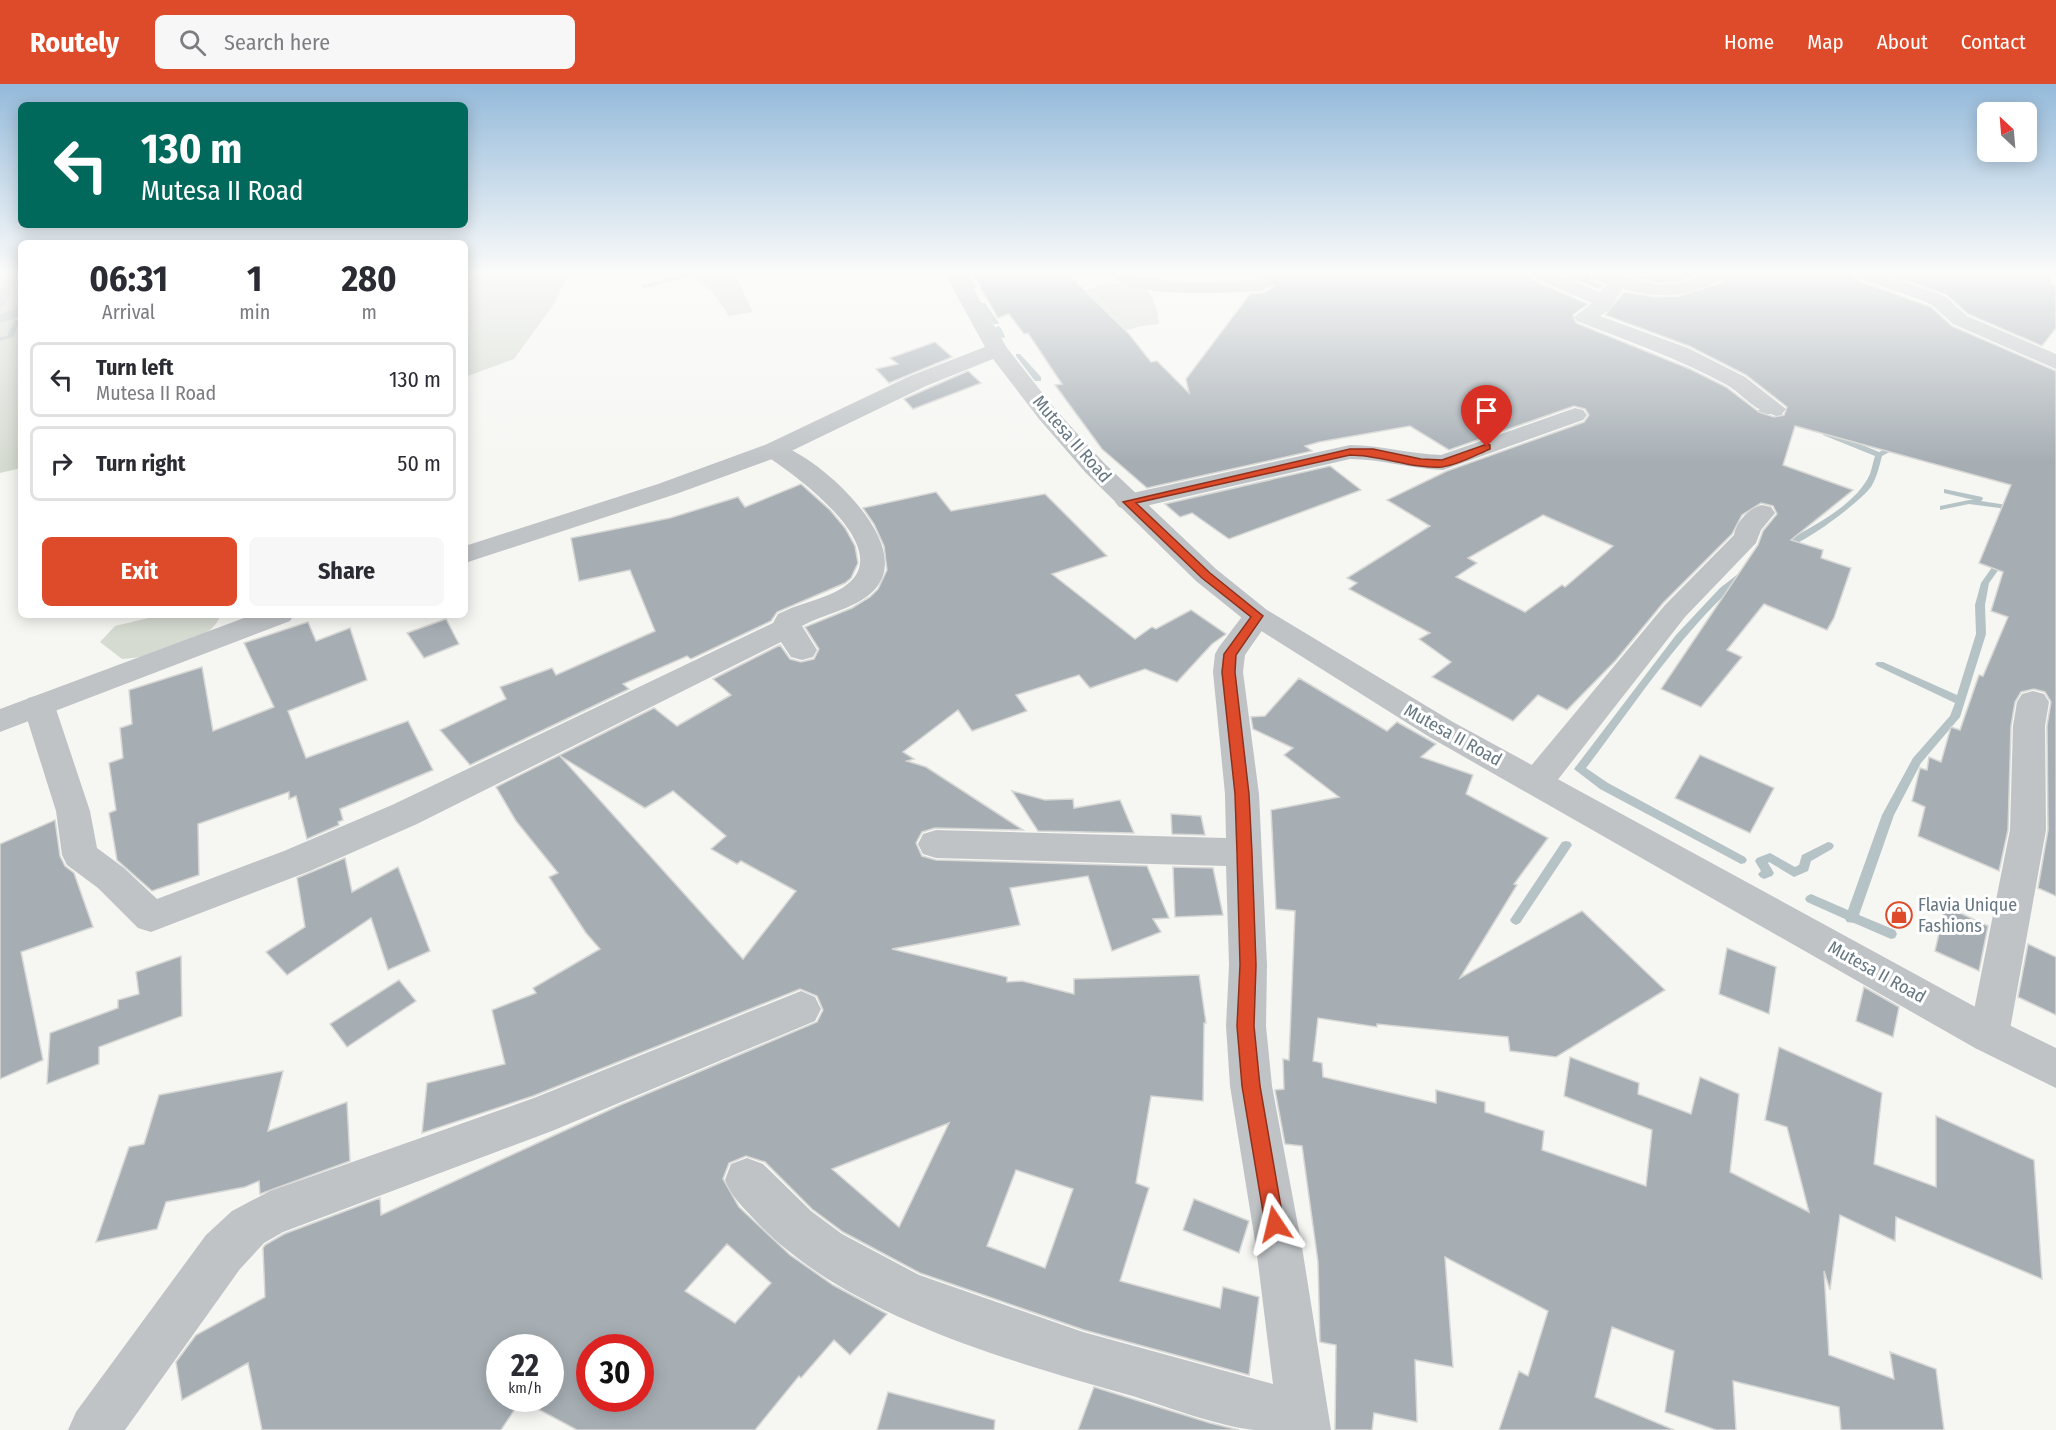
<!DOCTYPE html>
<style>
body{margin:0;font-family:"Fira Sans Condensed",sans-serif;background:#f7f7f7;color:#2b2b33;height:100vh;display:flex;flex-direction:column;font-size:22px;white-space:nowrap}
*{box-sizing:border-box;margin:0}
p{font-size:20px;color:#7c7c81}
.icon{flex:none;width:33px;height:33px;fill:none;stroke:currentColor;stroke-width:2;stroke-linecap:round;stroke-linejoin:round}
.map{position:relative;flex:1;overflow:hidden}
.drawer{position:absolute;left:18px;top:156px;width:450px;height:378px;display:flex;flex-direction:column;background:#fff;border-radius:9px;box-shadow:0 3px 15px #0003}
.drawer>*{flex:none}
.top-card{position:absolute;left:18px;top:18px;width:450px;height:126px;border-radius:9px;box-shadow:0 3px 15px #0003;background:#00695c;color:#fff;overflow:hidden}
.needle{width:39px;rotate:334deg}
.controls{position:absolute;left:1977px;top:18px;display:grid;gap:12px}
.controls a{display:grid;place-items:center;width:60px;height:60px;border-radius:9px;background:#fff;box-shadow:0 3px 15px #0003;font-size:30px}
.speed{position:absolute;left:486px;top:1250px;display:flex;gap:12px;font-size:30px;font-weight:700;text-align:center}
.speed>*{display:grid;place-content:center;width:78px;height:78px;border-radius:50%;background:#fff;box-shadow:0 3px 15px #0003;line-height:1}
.speed small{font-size:15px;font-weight:400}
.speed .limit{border:9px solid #d22;background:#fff;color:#111}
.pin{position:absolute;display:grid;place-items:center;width:51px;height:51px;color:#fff;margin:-62px -26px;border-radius:50% 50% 50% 0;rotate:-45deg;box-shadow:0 0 6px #0007}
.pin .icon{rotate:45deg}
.me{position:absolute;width:66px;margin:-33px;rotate:350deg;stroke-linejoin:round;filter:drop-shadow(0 0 4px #0008)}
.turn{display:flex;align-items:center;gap:21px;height:126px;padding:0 24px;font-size:27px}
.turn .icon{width:78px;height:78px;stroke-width:2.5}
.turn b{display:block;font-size:42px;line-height:51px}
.eta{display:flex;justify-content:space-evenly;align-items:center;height:102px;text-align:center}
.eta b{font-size:36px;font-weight:700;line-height:42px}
.cta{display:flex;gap:12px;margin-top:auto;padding:12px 24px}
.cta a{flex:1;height:69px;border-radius:9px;background:#de4b2b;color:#fff;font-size:24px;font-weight:700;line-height:69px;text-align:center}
.cta a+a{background:#f7f7f7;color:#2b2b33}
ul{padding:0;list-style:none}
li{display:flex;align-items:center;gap:18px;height:75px;margin:0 12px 9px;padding:0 12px;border:3px solid #e1e1e2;border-radius:9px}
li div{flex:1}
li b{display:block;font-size:22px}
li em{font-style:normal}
header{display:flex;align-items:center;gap:36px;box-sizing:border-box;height:84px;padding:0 30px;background:#de4b2b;color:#fff}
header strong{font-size:28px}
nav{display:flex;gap:33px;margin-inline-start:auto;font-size:21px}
.search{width:420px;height:54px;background:#f7f7f7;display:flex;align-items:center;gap:15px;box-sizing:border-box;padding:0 21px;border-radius:9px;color:#7c7c81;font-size:22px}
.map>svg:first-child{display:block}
</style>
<header>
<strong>Routely</strong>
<div class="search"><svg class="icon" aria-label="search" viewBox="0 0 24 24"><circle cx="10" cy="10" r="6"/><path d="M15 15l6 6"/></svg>Search here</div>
<nav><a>Home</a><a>Map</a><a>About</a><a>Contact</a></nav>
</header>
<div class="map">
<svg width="2056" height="1346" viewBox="0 0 2056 1346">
<rect width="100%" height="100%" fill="#f6f6f3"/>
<g fill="#d6dbd2">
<polygon points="0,190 21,190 21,384 0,389"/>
<polygon points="465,190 567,192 556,217 514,275 465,293"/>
<polygon points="688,190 735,190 753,228 729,232 712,207"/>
<path d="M 1137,198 C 1152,207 1158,224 1159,240 L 1141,242 L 1121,248 L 1070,211 L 1106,200 Z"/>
<path d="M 161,531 L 220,531 C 215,558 146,574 122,575 L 100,558 L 115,542 Z"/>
</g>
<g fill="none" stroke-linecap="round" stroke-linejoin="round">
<g fill="#b6c3c6" fill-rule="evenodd">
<polygon points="685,190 691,190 692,192 644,204 641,202"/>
<polygon points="963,190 969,190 977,203 976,204 972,204"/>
<polygon points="981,219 985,219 999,239 998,240 994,240 980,220"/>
<polygon points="15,236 20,237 13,253 0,257 0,253 7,252"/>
<polygon points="998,242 1001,244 1005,253 1004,254 999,253 995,244"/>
<polygon points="1016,270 1020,270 1041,293 1041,297 1035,297 1016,272"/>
<polygon points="1743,326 1773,326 1798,338 1791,340 1772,330 1743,330"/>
<path d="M 1823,347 L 1829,347 L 1879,368 L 1894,360 L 1900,360 L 1901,362 L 1882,372 C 1879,383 1877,393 1871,403 C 1859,419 1797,466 1779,465 L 1779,461 C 1808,445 1856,422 1870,390 C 1872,384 1873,378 1875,372 L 1823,351 Z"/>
<polygon points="1944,405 1982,413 1983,415 1981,417 2007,421 2011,423 2007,425 1969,420 1940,426 1940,422 1969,416 1974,416 1944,409"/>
<polygon points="2003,471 2007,474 1989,499 1985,521 1986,550 1960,633 1921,679 1894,731 1859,831 1895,846 1897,850 1895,854 1891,855 1854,839 1847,838 1845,835 1807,818 1805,815 1807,812 1811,810 1848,826 1882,731 1913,674 1950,632 1955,619 1877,582 1875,580 1877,578 1883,578 1957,611 1976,550 1975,521 1981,499 2000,472"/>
<path d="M 1747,483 L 1750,484 L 1750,488 C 1684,543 1638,616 1586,684 L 1608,699 L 1745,773 L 1747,776 L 1745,779 L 1741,780 L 1600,705 L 1574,685 L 1676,551 L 1720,504 Z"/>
<polygon points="1566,757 1570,758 1572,761 1520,839 1516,841 1512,839 1510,836 1562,758"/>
<polygon points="1828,758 1832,759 1834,762 1832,765 1811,777 1808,787 1794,793 1769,778 1768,779 1774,789 1772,792 1764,795 1760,793 1758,790 1761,787 1755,777 1757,774 1770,769 1795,783 1799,781 1802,771"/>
</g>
</g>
<g fill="#a6aeb4" stroke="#d7d7d5" stroke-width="1.5" fill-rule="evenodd">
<path d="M 973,190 L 1068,190 L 1129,250 L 1151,278 L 1157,277 L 1189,309 L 1186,295 L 1250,210 L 1263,209 L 1274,202 L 1262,193 L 1265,190 L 1528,190 L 1532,196 L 1588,220 L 1573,231 L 1576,239 L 1690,285 L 1726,303 L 1759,328 L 1774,333 L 1784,331 L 1787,323 L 1746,291 L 1689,262 L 1605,231 L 1624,208 L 1657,213 L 1679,212 L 1720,199 L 1730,190 L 1852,190 L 1856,196 L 1931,223 L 1952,242 L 2056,287 L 2056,812 L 2038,804 L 2048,746 L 2047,642 L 2051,618 L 2045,608 L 2034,605 L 2021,608 L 2015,618 L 2011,642 L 2008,746 L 1999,787 L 1918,752 L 1925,723 L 1912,717 L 1920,684 L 1927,686 L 1929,673 L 1941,678 L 1951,643 L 1960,646 L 1979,591 L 1983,592 L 2008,533 L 1991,527 L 2003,488 L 1979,479 L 2011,401 L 1795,342 L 1783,381 L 1853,406 L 1791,456 L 1823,466 L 1821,474 L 1851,484 L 1834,534 L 1827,546 L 1764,520 L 1727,566 L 1742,573 L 1701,623 L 1661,605 L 1758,461 L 1763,447 L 1777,430 L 1773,422 L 1761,419 L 1742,431 L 1732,450 L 1663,519 L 1616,576 L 1567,626 L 1538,611 L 1513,637 L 1432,593 L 1451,578 L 1419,555 L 1430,549 L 1349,505 L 1357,499 L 1347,494 L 1430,442 L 1387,416 L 1447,387 L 1584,338 L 1589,331 L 1585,325 L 1574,322 L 1449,366 L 1410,342 L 1319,358 L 1305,362 L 1312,367 L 1147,404 L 1102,365 L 1055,301 L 1062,300 L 1028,249 L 1024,250 L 1009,230 L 998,234 ZM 1543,431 L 1613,462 L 1565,503 L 1562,501 L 1525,528 L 1456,493 L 1477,479 L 1468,474 Z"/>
<polygon points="1561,190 1589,190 1592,197 1603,201 1599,205"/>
<polygon points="1624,190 1698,190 1680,197 1659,199"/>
<polygon points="1888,190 2050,190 2051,200 2056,200 2056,244 2042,262 1968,230 1947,211"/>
<polygon points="935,258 952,273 889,299 876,285 898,280 890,274"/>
<polygon points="968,287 981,299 913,325 904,315"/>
<polygon points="1330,382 1361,406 1229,455 1192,429 1180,433 1165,420"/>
<polygon points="801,400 830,426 845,444 855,462 858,479 851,494 845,499 777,528 771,537 691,575 687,572 623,600 629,605 470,681 440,646 506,615 500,603 552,584 556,591 655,547 630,486 579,497 571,454 670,434 738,413 745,423"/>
<path d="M 936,408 L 951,427 L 1045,410 L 1107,472 L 1052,490 L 1135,555 L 1152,543 L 1156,545 L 1191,526 L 1226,550 L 1212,560 L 1177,598 L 1145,585 L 1090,604 L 1079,591 L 1016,611 L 1027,627 L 972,647 L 958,626 L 903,668 L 914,675 L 907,677 L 926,683 L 1023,746 L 935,744 L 922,748 L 916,759 L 922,772 L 936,776 L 1147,782 L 1169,834 L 1153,835 L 1161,848 L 1112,867 L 1088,792 L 1010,804 L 1020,841 L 892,865 L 1007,893 L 1007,898 L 1022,897 L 1074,910 L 1074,895 L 1199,891 L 1206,939 L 1204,939 L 1203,1017 L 1151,1012 L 1136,1099 L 1149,1104 L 1120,1197 L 1220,1224 L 1223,1203 L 1259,1213 L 1249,1291 L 1084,1246 L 920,1189 L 843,1148 L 812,1125 L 765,1078 L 746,1072 L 729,1079 L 723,1095 L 739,1123 L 790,1171 L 833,1201 L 887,1230 L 850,1271 L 834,1256 L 801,1294 L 799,1292 L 755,1346 L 577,1346 L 521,1316 L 501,1346 L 262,1346 L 248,1279 L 182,1316 L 176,1278 L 196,1251 L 265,1213 L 263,1164 L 265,1161 L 284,1150 L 380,1114 L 381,1131 L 618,1022 L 817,938 L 823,926 L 817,912 L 800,905 L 533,1012 L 422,1049 L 427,999 L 505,980 L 492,926 L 536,909 L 533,904 L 600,865 L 586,849 L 549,793 L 558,789 L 516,737 L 496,703 L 654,624 L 677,642 L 731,611 L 713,595 L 780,561 L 790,575 L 801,578 L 814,575 L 819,565 L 805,543 L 852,524 L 870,513 L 878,505 L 887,486 L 884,462 L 874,440 L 863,424 ZM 560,672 L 645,724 L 673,707 L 726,752 L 711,765 L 737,780 L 741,777 L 796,807 L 743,875 ZM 949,1039 L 899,1143 L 832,1085 ZM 1016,1086 L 1073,1105 L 1045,1184 L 987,1162 ZM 727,1160 L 771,1199 L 735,1239 L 685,1207 ZM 500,1263 L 550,1263 L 550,1314 L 500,1314 ZM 590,1263 L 640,1263 L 640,1314 L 590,1314 Z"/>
<polygon points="446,535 459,560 424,574 407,549"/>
<polygon points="308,538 316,557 350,544 367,596 288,627 306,674 408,637 433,686 340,725 343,736 338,738 339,741 307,755 296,712 289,715 289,708 198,740 199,791 152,807 117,776 109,729 116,726 109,679 123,674 120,644 132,640 129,606 202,583 213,647 274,623 244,559"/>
<polygon points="1299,594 1387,647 1397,638 1436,660 1421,673 1473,691 1466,710 1548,754 1514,800 1517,801 1460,894 1582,827 1665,906 1556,973 1510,967 1508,953 1377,940 1377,943 1318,934 1313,977 1322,979 1323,993 1436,1019 1436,1006 1485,1018 1485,1028 1544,1047 1542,1066 1646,1102 1652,1046 1564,1012 1570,973 1639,999 1638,1010 1691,1030 1700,993 1739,1010 1730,1088 1809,1128 1787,1043 1765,1036 1779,963 1882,1009 1874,1080 1936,1103 1936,1032 2034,1076 2042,1195 1896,1133 1895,1157 1840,1131 1830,1206 1824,1187 1829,1271 1894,1295 1890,1268 1936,1285 1944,1346 1841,1346 1839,1323 1733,1297 1736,1346 1716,1346 1665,1328 1674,1267 1612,1243 1595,1313 1674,1346 1499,1346 1519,1287 1528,1292 1548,1227 1445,1173 1453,1283 1415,1276 1417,1338 1374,1329 1372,1346 1335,1346 1336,1261 1320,1258 1318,1178 1302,1062 1285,1060 1275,1006 1284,1005 1283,975 1289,976 1295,827 1276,825 1271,726 1339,713 1284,671 1293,664 1253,645 1251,633 1265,632"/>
<polygon points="1700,671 1774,704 1750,749 1675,714"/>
<polygon points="1012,707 1045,716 1073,715 1074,724 1120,716 1134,749 1038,747"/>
<polygon points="1171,730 1201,732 1205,751 1172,750"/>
<polygon points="55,736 60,772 65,782 74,789 93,843 21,868 43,976 0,995 0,760"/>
<polygon points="345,774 352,808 398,783 430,867 388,886 371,834 287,891 266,868 305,843 297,794"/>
<polygon points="1173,783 1213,784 1223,831 1175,833"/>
<polygon points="1945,822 1988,842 1979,887 1935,867"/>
<polygon points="2028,860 2056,873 2056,931 2018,913"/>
<polygon points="1727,864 1776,883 1769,930 1719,910"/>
<polygon points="181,872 182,932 99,963 99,980 47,1000 50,949 118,924 118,916 139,910 136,888"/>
<polygon points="399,896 416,917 347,963 330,940"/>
<polygon points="1864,903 1899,923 1893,953 1856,937"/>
<polygon points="283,987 268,1047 347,1018 350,1077 260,1110 259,1097 245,1103 166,1118 157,1145 96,1158 129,1063 144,1060 159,1011"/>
<polygon points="1194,1115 1249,1137 1239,1169 1183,1146"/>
<polygon points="1094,1303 1210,1339 1239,1346 1078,1346"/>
<polygon points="888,1308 995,1336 994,1346 877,1346"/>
</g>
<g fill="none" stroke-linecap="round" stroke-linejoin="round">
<g fill="#bfc3c6" fill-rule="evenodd">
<polygon points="7,190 19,190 6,219 0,223 0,205"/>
<polygon points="21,223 21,232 0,239 0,230"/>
</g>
<g fill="#bfc3c6" fill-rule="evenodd">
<path d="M 1110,190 C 1132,189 1150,195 1171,197 C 1201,200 1232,197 1262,195 L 1272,201 L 1262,207 C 1232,208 1128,216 1110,190 Z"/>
<path d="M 1530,190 L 1556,190 L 1600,208 L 1607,200 L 1593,195 L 1591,190 L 1616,190 L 1659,201 L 1681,199 L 1703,190 L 1728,190 C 1724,196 1718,197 1712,200 C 1682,214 1655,214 1623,205 L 1609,226 L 1600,232 L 1688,264 L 1745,293 L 1786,325 L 1782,330 C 1761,335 1744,311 1727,301 C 1679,275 1628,257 1577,237 L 1574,233 L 1592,219 L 1533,194 Z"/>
<polygon points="1854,190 1882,190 1935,208 1946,213 1967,232 2056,270 2056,285 1953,240 1932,221 1921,216 1857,194"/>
<path d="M 1575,324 L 1583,326 L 1587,331 L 1583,336 L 1443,386 C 1411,385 1382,375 1350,375 L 1128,426 L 1119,423 L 1115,418 L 1119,413 L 1128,410 L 1350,361 C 1381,361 1410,370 1441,371 Z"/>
<path d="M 774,359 C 816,369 915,458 876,504 C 858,525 825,529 802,542 L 817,566 L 813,573 L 802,576 L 791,573 L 781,558 L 417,740 L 310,787 L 151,848 L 138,844 L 98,804 L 67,781 L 62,771 L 56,727 L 23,622 L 28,614 L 39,611 L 50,614 L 55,622 L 90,727 L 97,764 L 124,784 L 157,815 L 284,767 L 392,721 L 773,539 L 778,530 L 787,526 C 807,517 838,512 853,495 C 887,456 791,388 765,371 L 762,366 L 765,361 Z"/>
<path d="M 1762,421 L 1771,423 L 1775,429 L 1761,446 L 1756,459 L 1685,533 L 1549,707 L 1537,710 L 1525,707 L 1520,698 L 1525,689 L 1665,521 L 1734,451 C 1736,438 1749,424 1762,421 Z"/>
<path d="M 1257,523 L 1267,526 L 1272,532 L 1245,571 L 1243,588 L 1259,710 L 1267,881 L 1266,942 L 1272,1002 L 1302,1163 L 1331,1346 C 1306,1346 1279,1346 1254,1346 C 1219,1342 1170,1324 1136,1313 C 1013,1278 843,1232 754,1135 C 742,1122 731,1112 725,1096 L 731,1080 L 747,1074 L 763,1080 L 811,1127 L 842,1150 L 919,1191 L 1083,1248 L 1273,1300 L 1256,1163 L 1230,1002 L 1226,942 L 1229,881 L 1226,782 L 936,774 L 923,770 L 918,760 L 923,750 L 936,746 L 1226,754 L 1225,710 L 1213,588 L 1215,570 L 1219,563 L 1247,526 Z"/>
<polygon points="2033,607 2044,610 2049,618 2045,642 2046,746 2009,951 2003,964 1989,969 1975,964 1969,951 2010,746 2013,642 2017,618 2022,610"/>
<polygon points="801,907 815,913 821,925 815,937 552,1047 283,1148 264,1159 240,1185 125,1346 68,1346 76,1328 206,1151 232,1127 270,1107 534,1014"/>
</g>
<g fill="#bfc3c6" fill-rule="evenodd">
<polygon points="945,190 965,190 1007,264 1055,325 1104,379 1216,485 1267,526 1453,638 2003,938 2056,964 2056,1004 1975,964 1431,654 1247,538 1196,497 1086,389 1039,335 993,275 926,302 783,371 676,410 465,479 465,462 658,400 765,361 910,292 985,263"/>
<polygon points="252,531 294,531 290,537 0,648 0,625"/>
</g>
</g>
<linearGradient id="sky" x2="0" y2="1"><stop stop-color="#94bada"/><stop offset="0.5" stop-color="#fbfbfa"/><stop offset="1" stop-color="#fbfbfa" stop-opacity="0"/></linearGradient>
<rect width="2056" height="378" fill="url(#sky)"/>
<path fill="#de4b2b" stroke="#90311c" stroke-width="1.5" d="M 1487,360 L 1490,361 L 1490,365 C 1476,371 1458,381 1442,383 C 1412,385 1381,371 1350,371 L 1136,419 L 1210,489 L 1263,532 L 1236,571 L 1235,588 L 1249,710 L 1252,769 L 1256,881 L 1254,942 L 1260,1002 L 1284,1140 L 1281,1147 L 1275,1150 L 1268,1147 L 1265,1140 L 1242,1002 L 1237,942 L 1240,881 L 1237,769 L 1235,710 L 1222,588 L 1224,570 L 1251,533 L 1202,494 L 1123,418 L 1350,365 L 1373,365 L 1421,375 L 1442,376 Z"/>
<defs>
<g id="shop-ring" transform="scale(1.35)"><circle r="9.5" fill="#fff" stroke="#de4b2b" stroke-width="1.5"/><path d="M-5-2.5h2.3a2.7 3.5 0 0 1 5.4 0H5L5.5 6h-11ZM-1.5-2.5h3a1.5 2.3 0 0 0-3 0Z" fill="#de4b2b"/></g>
</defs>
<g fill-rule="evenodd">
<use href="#shop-ring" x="1899" y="831"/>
</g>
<g text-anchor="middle" stroke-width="6" stroke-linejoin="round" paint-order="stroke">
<g font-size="18" fill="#667783" stroke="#fff">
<text transform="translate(1072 355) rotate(49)" y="6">Mutesa II Road</text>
<text transform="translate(1453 651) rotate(29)" y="6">Mutesa II Road</text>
<text transform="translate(1877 888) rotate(29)" y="6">Mutesa II Road</text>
</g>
<g font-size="18" fill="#667783" stroke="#fff" text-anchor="start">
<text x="1918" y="827">Flavia Unique<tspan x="1918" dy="21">Fashions</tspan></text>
</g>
</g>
</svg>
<div class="controls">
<a><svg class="needle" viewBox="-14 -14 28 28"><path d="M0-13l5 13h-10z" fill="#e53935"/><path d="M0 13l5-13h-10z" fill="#7c7c81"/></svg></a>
</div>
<div class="speed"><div>22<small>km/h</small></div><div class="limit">30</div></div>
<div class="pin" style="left:1487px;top:363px;background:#d93025"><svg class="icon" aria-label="arrive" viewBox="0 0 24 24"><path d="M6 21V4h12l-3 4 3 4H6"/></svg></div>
<svg class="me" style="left:1275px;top:1140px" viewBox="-20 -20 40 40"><path d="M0-17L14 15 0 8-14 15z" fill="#de4b2b" stroke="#fff" stroke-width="4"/></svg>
<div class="top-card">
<div class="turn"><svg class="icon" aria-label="left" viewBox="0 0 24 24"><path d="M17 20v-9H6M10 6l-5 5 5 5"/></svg><div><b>130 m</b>Mutesa II Road</div></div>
</div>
<section class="drawer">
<div class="eta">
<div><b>06:31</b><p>Arrival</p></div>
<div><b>1</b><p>min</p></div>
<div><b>280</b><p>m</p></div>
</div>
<ul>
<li><svg class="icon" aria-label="left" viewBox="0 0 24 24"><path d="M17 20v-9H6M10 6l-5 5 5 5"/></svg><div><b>Turn left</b><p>Mutesa II Road</p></div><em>130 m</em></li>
<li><svg class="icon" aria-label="right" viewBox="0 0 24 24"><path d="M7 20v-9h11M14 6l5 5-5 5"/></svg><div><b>Turn right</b></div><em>50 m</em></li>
</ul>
<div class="cta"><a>Exit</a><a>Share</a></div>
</section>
</div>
